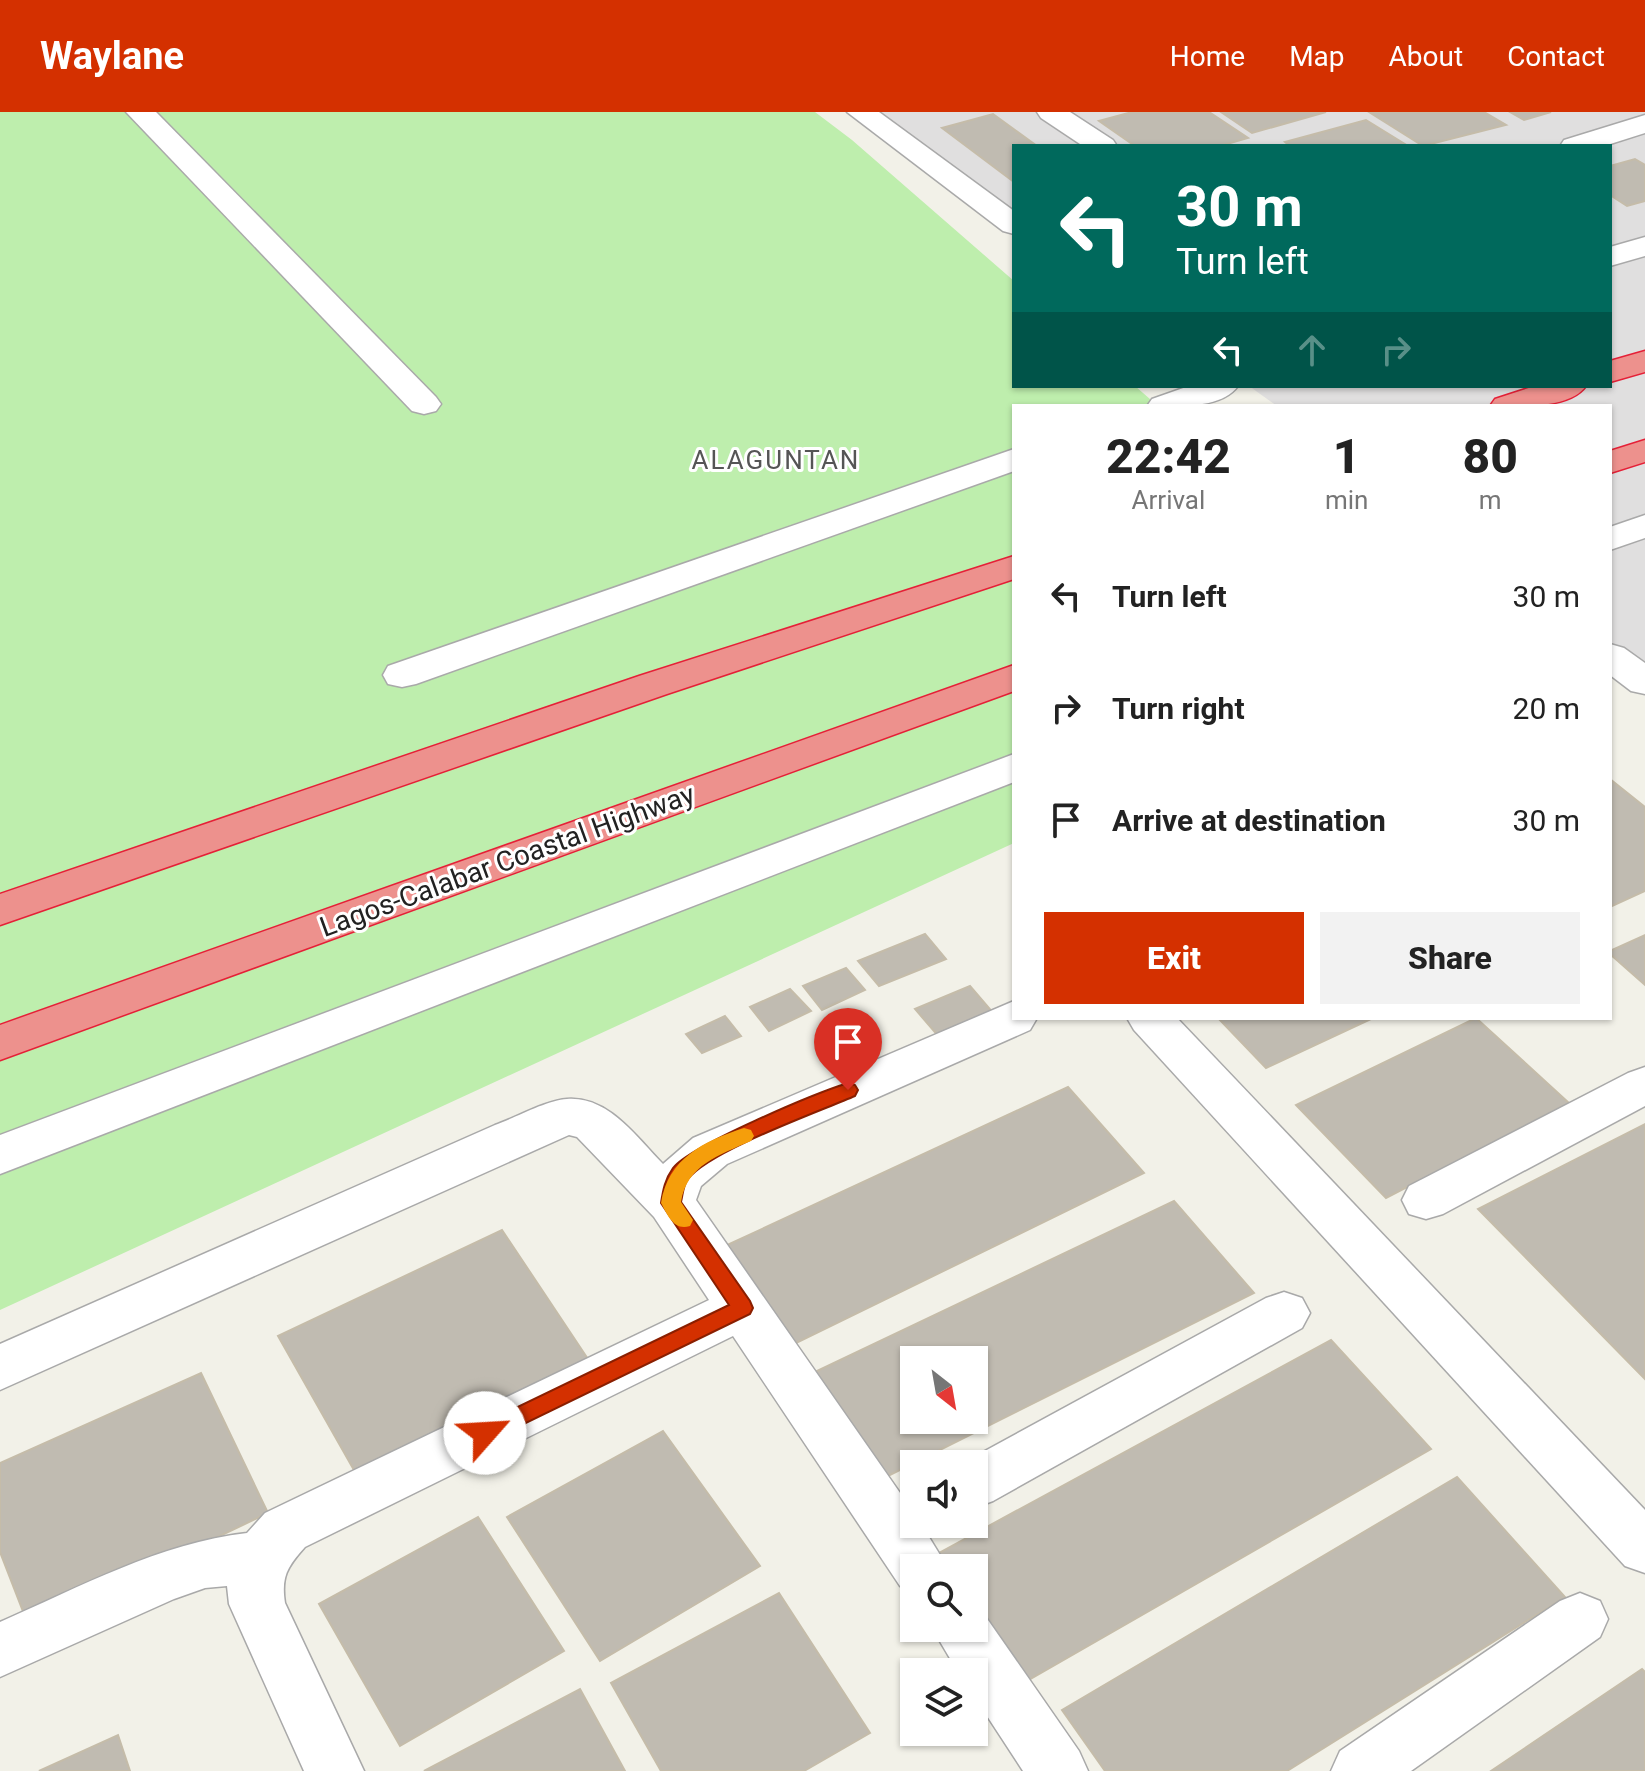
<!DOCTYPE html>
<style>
body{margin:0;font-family:Roboto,sans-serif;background:#f2f2f2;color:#222;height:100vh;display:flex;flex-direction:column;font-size:30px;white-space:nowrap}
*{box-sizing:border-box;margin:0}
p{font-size:26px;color:#767676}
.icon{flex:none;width:44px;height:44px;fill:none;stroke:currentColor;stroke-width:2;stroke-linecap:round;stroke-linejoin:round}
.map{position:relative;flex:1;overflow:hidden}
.drawer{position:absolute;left:1012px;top:292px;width:600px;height:616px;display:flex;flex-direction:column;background:#fff;border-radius:0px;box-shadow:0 2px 6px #0004}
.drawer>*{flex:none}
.banner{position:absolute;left:1012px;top:32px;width:600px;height:244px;border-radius:0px;box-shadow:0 2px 6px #0004;background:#00695c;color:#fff;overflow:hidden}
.needle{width:52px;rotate:149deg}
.buttons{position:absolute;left:900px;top:1234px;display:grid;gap:16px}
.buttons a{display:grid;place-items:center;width:88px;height:88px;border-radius:0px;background:#fff;box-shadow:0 2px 6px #0004;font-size:40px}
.pin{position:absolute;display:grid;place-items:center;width:68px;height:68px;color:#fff;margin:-82px -34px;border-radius:50% 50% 50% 0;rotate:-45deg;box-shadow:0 0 8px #0007}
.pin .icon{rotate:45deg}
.me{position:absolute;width:88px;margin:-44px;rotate:64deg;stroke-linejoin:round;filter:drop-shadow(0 0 6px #0008)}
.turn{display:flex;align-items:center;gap:28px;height:168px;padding:0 32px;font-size:36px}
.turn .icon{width:104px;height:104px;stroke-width:2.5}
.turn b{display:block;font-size:56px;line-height:68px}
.lanes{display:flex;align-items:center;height:76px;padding:0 32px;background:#0003;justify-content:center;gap:40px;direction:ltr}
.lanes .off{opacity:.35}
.eta{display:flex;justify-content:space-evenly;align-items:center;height:136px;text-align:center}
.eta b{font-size:48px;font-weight:800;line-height:56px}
.cta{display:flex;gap:16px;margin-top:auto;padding:16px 32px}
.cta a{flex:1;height:92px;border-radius:0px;background:#d43000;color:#fff;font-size:32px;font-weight:800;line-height:92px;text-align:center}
.cta a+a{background:#f2f2f2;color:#222}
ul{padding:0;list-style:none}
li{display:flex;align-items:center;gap:24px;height:112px;padding:0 32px}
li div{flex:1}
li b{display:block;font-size:30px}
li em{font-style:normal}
header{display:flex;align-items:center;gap:48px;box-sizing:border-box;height:112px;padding:0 40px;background:#d43000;color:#fff}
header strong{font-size:38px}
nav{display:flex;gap:44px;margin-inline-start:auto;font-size:28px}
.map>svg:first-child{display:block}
</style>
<header>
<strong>Waylane</strong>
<nav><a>Home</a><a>Map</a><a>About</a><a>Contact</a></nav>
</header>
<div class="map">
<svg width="1645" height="1659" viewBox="0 0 1645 1659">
<rect width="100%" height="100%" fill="#f2f1e8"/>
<polygon fill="#e0dfdf" points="874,0 1645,0 1645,563 1610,537 1610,294 1277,294 1249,274 1610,274 1610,34 1014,34 1014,102"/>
<polygon fill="#beeead" points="0,0 815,0 852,28 1014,169 1014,274 1135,274 1158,294 1014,294 1014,731 0,1198"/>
<g fill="#c0bbb1" stroke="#c5bca9" stroke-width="2" fill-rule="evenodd">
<polygon points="1132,0 1209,0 1248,26 1220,34 1135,34 1099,9"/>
<polygon points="1221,0 1326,0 1252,21"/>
<polygon points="1369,0 1484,0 1506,13 1423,34"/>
<polygon points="1510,0 1551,0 1524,8"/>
<polygon points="993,2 1037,34 1014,34 1014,70 942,16"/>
<polygon points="1366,8 1408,34 1290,34 1285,30"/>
<polygon points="1635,47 1645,53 1645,89 1627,94 1610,83 1610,54"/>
<polygon points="1610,667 1645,695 1645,779 1610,795"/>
<polygon points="925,822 946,847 879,874 858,849"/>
<polygon points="1645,823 1645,873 1610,842 1610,839"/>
<polygon points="846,856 865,878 822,898 803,874"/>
<polygon points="970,874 995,903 940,926 915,897"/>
<polygon points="790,877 811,899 769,919 750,895"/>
<polygon points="725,904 741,924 702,941 686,922"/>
<polygon points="1218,906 1373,906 1266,956"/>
<polygon points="1476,906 1569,991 1386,1086 1296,993"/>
<polygon points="1068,975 1144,1061 792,1233 723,1135"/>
<polygon points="1645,1012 1645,1267 1478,1097"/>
<path d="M 1174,1089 L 1254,1181 L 886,1365 L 815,1260 ZM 914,1248 L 974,1248 L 974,1308 L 914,1308 Z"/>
<polygon points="502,1118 590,1250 359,1367 278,1224"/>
<polygon points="1331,1228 1431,1337 1027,1569 974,1493 974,1456 947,1456 937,1442"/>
<polygon points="201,1261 268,1401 29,1515 0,1440 0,1351"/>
<polygon points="663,1319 760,1454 600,1549 507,1405"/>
<polygon points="1457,1365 1565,1485 1287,1659 1105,1659 1062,1598"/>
<polygon points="478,1405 564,1539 400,1634 319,1492"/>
<polygon points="779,1481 870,1621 804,1659 661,1659 611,1571"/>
<polygon points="1642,1557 1645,1560 1645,1659 1491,1659"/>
<polygon points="580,1577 625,1659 424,1659"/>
<polygon points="118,1623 130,1659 39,1659"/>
</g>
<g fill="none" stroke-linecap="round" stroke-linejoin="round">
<g stroke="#a9a9a9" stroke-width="3">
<g id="minor">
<polygon points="126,0 156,0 436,285 441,292 436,299 424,302 412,299"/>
<polygon points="847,0 879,0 1014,99 1014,122 1003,119"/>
<polygon points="1037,0 1070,0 1113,28 1117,34 1083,34 1041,6"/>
<polygon points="1645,3 1645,21 1604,34 1560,34 1564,28"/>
<polygon points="1645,125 1645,144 1610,154 1610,135"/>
<path d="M 1189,274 L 1238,274 C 1221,298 1173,294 1147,294 L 1152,287 Z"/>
<polygon points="1014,337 1014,359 416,572 402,575 388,572 383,563 388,554"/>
<polygon points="1645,403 1645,426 1610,438 1610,415"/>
<polygon points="1610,532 1624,536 1645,551 1645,582 1631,579 1610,563"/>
<polygon points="1014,642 1014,670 0,1062 0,1023"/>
<path d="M 1014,889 L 1014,906 L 1037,906 L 1030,918 L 727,1052 L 701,1074 L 696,1088 L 914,1401 L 914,1412 L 921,1412 L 948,1456 L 914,1456 L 914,1479 L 900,1474 L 733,1224 L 305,1435 C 287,1455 281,1465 285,1491 L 364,1659 L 304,1659 L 229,1492 L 227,1474 L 205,1476 L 174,1487 L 0,1565 L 0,1510 C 80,1475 160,1431 247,1421 L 265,1401 L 709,1188 L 654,1105 L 577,1025 L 569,1023 L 0,1278 L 0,1232 L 495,1013 C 515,1006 547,988 567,987 C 609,984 637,1026 663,1052 L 693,1026 Z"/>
<polygon points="1127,906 1177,906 1645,1398 1645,1461 1625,1454 1134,918"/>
<polygon points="1645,955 1645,994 1443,1102 1426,1107 1409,1102 1402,1088 1409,1074 1628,961"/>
<polygon points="1284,1180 1302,1186 1310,1201 1302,1216 993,1389 974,1396 974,1352 961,1352 1266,1186"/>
<polygon points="1580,1481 1600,1489 1608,1507 1600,1525 1411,1659 1331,1659 1340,1639 1560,1489"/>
<polygon points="974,1495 981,1498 1079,1639 1088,1659 1023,1659 974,1584 974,1560 958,1560 932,1516 974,1516"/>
</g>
</g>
<g stroke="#e52037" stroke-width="3">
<g id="highway">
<polygon points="1645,239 1645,260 1610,270 1610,249"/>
<path d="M 1535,274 L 1586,274 C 1569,298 1516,294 1490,294 L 1495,287 Z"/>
<polygon points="1645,328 1645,350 1610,361 1610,339"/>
<polygon points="1014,444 1014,467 667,582 0,813 0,782 639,564"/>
<polygon points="1014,553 1014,579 0,948 0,913"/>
</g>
</g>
<use href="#minor" fill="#fff" fill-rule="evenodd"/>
<use href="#highway" fill="#ed918d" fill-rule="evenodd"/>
</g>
<path fill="#d43000" stroke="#8a1f00" stroke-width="2" d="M 848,971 L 855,973 L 858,978 L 855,984 C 818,1000 709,1039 688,1067 C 683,1073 683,1082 681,1090 L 750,1189 L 753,1196 L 750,1202 L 493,1327 L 485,1330 L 478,1327 L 474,1321 L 478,1314 L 729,1193 L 661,1091 C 663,1078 665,1067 673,1056 C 691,1033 816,981 848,971 Z"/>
<path fill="#f59e0b" d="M 744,1016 L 751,1018 L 754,1024 L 751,1029 C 719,1043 687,1053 681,1090 L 693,1108 L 690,1114 C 674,1119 668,1104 661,1091 C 668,1047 703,1029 744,1016 Z"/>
<g text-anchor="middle" stroke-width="6" stroke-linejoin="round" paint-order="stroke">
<g font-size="26" letter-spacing="2" fill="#555" stroke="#fff">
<text x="776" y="357">ALAGUNTAN</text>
</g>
<g font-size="28" fill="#222" stroke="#fff">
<text transform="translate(507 748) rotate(-20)" y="10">Lagos-Calabar Coastal Highway</text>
</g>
</g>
</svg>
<div class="buttons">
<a><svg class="needle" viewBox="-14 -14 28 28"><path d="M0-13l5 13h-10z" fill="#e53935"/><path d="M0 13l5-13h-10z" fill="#767676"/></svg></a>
<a><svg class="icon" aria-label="sound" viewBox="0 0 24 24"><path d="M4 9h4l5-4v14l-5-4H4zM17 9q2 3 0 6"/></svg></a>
<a><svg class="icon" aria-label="search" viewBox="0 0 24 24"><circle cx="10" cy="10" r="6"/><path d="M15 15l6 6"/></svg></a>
<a><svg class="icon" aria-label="layers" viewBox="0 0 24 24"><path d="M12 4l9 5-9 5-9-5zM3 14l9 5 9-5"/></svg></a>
</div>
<div class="pin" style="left:848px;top:978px;background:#d93025"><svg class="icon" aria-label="arrive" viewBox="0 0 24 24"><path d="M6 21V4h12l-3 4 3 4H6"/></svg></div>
<svg class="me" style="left:485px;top:1321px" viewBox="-20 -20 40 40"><circle r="19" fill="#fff"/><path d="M0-13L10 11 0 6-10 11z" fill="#d43000"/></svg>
<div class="banner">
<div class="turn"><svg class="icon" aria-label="left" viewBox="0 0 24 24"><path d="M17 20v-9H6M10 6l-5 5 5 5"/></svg><div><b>30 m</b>Turn left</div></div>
<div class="lanes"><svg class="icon" aria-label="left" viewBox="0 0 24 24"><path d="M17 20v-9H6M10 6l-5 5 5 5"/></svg><svg class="icon off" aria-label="ahead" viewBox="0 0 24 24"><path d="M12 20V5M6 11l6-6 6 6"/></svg><svg class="icon off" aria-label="right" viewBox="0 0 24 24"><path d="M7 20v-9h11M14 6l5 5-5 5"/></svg></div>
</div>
<section class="drawer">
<div class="eta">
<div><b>22:42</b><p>Arrival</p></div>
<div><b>1</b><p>min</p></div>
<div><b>80</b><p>m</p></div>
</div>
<ul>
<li><svg class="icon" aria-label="left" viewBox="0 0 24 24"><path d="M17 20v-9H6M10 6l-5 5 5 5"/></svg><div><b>Turn left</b></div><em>30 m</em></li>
<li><svg class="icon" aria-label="right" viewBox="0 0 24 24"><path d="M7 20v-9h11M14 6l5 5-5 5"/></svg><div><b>Turn right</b></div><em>20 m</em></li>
<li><svg class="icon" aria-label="arrive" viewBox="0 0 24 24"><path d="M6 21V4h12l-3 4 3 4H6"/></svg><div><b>Arrive at destination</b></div><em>30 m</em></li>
</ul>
<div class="cta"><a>Exit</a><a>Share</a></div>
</section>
</div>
